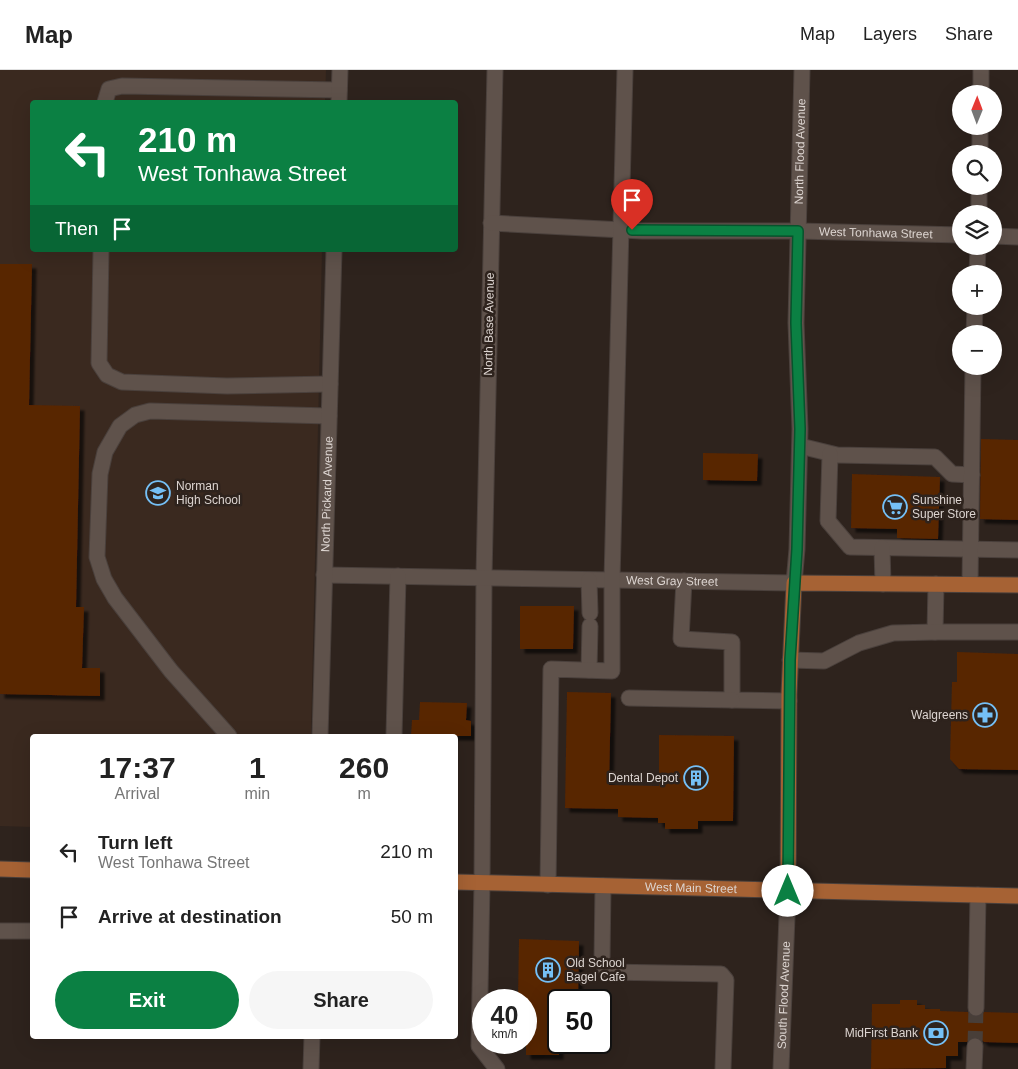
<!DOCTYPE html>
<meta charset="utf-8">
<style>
body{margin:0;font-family:Helvetica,sans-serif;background:#f6f6f6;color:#222;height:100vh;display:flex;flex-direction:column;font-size:19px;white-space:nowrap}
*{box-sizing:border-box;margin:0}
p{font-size:16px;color:#767676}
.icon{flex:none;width:28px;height:28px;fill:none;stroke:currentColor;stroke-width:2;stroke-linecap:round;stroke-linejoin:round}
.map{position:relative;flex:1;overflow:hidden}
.sheet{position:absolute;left:30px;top:664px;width:428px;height:305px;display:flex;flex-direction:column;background:#fff;border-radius:5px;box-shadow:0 5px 20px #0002}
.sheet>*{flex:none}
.guide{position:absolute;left:30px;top:30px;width:428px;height:152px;border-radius:5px;box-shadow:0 5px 20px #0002;background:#0b8043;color:#fff;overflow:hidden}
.needle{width:32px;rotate:1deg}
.fabs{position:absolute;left:952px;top:15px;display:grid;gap:10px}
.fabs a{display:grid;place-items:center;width:50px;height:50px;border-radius:50%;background:#fff;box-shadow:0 5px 20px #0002;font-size:25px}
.speed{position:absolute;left:472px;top:919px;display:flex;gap:10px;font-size:25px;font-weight:700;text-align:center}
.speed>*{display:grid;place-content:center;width:65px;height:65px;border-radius:50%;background:#fff;box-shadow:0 5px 20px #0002;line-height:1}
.speed small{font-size:12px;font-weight:400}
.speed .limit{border:2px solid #111;border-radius:8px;background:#fff;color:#111}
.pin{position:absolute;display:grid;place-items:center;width:42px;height:42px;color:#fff;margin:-51px -21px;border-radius:50% 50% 50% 0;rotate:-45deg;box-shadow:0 0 5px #0007}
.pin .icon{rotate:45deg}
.me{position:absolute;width:55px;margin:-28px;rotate:0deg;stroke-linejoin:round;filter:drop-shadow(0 0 4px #0008)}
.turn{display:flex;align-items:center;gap:18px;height:105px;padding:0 25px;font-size:22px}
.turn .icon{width:65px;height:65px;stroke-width:2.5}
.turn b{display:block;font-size:35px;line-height:42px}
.then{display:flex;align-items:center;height:48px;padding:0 25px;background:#0003;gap:10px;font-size:19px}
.eta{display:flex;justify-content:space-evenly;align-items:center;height:85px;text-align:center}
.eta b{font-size:30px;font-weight:600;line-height:35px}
.primary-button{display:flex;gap:10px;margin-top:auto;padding:10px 25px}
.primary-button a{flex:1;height:58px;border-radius:30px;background:#0b8043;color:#fff;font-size:20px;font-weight:600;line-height:58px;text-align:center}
.primary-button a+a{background:#f6f6f6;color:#222}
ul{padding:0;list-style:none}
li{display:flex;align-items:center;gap:15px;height:65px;padding:0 25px}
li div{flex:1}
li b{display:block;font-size:19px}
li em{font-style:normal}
header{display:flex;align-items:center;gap:30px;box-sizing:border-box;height:70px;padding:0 25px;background:#fff;border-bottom:1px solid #e0e0e0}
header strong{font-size:24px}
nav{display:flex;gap:28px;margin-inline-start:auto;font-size:18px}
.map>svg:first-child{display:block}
</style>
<header>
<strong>Map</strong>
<nav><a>Map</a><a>Layers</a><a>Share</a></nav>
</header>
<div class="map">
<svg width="1018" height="999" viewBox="0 0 1018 999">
<defs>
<filter id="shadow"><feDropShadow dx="4.5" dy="4.5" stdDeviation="1" flood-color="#0009"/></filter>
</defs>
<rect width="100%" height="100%" fill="#2e231d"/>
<polygon fill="#3a291f" points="0,0 326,0 325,32 32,32 32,180 322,180 311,666 32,666 32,757 0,756"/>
<g fill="#582500" filter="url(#shadow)">
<polygon points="0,194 32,194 29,335 80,336 76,537 84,537 82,598 100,598 100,626 0,624"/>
<polygon points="981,369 1018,370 1018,450 980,449"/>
<polygon points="703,383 758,384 757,411 703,410"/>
<polygon points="852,404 940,407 938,469 897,468 897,459 851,458"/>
<polygon points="520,536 574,536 573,579 520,579"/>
<polygon points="957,582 1018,584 1018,700 959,699 950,689 952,612 957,612"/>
<polygon points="567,622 611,623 609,715 659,716 659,665 734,666 733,751 698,751 698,759 665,759 665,753 658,753 658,748 618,747 618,739 565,738"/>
<polygon points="420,632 467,633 466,650 471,651 471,666 411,666 412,650 419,650"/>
<polygon points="519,869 579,871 578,930 559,930 559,985 526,985 526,930 518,930"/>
<polygon points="900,930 917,930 917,935 925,935 925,939 940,939 940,941 968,942 971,946 975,947 981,946 984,942 1018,943 1018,973 984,972 980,968 975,967 970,968 967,972 958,972 958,986 946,986 946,998 871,999 872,934 900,934"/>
</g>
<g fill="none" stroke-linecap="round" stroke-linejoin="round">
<polyline stroke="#483e38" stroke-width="15" stroke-dasharray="15 8" stroke-linecap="butt" points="975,976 976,938"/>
<g stroke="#4a403c" stroke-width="17">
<g id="minor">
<polyline points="495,0 484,507 482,813 479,976 497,999"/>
<polyline points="981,24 981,0"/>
<polyline points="105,32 109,19 122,16 339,20"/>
<polyline points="339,32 340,0"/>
<polyline points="980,84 980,56"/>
<polyline points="979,144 979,116"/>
<path id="s1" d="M 491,153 L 642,161 L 798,161 L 961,165"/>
<polyline points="994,166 1018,167"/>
<polyline points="101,180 99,293 107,305 122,312 227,316 330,314"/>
<polyline points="977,204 978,176"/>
<polyline points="974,264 975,236"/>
<polyline points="800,376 837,385 935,387 952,404 972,405"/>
<polyline points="830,384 828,451 850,477 1018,480"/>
<polyline points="882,478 883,514"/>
<path id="s2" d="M 324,505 L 794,513 L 797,479 L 800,359 L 796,253 L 802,0"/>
<polyline points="589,510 590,543"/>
<polyline points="684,511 681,569 732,572 732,630 789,631"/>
<polyline points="970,514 973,296"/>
<polyline points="935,562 936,514"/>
<polyline points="790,590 824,591 859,573 893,563 935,562 1018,562"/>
<polyline points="589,600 590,556"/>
<polyline points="629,628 732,630"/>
<polyline points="229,666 171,601 115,528 104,509 97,487 100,404 105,382 120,356 135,345 150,341 329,346"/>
<path id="s3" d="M 320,666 L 334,180"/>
<polyline points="394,666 398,506"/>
<polyline points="548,815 551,599 612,601 612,510 625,0"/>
<polyline points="603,816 602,891 607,902 721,904 726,910 723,999"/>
<polyline points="0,861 32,861"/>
<polyline points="976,938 978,825"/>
<polyline points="311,999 312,966"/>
<path id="s4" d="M 781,999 L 788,821"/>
<polyline points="974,999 975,976"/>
</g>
</g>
<g stroke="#4a403c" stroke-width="17">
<g id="major">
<polyline points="0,799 32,800"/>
<path id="s5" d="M 455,812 L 1018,826"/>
<polyline points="788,821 789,624 794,513 1018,515"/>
</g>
</g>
<use href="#minor" stroke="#5f524b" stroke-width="15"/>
<use href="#major" stroke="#a66234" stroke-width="15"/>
</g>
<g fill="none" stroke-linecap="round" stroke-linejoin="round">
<g stroke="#07532c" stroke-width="12">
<polyline id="route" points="632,160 798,161 796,253 800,359 797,479 790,590 788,821"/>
</g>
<use href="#route" stroke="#0b8043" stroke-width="9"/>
</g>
<defs>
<g id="school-ring" transform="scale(1.25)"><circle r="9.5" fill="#2e231d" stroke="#75c0f6" stroke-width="1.5"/><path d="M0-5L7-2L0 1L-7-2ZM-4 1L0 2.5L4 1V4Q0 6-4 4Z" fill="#75c0f6"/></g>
<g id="supermarket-ring" transform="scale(1.25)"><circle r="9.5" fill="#2e231d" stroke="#75c0f6" stroke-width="1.5"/><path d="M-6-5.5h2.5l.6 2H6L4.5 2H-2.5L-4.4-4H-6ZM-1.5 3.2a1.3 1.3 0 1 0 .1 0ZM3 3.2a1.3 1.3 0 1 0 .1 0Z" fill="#75c0f6"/></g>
<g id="pharmacy-ring" transform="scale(1.25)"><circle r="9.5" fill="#2e231d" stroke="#75c0f6" stroke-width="1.5"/><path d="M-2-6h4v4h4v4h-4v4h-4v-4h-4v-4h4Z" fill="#75c0f6"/></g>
<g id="building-ring" transform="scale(1.25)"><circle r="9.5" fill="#2e231d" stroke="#75c0f6" stroke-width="1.5"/><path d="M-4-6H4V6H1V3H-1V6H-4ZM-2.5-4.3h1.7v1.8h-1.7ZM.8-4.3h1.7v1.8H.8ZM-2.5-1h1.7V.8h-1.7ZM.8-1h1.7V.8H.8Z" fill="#75c0f6"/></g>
<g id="bank-ring" transform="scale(1.25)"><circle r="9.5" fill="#2e231d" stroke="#75c0f6" stroke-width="1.5"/><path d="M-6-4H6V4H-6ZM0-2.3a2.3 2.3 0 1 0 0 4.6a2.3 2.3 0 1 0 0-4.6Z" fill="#75c0f6"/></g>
</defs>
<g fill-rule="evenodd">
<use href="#school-ring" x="158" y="423"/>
<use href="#supermarket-ring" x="895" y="437"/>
<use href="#pharmacy-ring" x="985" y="645"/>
<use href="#building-ring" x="696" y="708"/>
<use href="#building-ring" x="548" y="900"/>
<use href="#bank-ring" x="936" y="963"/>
</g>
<g text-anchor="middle" stroke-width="5" stroke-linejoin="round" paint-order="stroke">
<g font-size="12" fill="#ddd5d1" stroke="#2e231d">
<text dy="4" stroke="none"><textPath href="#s2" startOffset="902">North Flood Avenue</textPath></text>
<text dy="4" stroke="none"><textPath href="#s1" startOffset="385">West Tonhawa Street</textPath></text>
<text transform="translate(489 254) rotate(-89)" y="4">North Base Avenue</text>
<text dy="4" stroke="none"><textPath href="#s3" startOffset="242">North Pickard Avenue</textPath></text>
<text dy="4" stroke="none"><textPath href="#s2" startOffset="348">West Gray Street</textPath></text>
<text dy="4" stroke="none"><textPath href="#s5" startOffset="236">West Main Street</textPath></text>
<text dy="4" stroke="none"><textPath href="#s4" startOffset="74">South Flood Avenue</textPath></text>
</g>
<g font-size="12" fill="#ddd5d1" stroke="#2e231d" text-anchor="start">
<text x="176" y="420">Norman<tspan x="176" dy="14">High School</tspan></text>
<text x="912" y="434">Sunshine<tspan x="912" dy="14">Super Store</tspan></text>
<text x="968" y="649" text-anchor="end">Walgreens</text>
<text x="678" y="712" text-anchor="end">Dental Depot</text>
<text x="566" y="897">Old School<tspan x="566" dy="14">Bagel Cafe</tspan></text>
<text x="918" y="967" text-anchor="end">MidFirst Bank</text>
</g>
</g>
</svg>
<div class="fabs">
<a><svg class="needle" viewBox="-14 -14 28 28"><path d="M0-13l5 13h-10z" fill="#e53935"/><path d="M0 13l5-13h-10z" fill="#767676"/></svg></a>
<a><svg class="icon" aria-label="search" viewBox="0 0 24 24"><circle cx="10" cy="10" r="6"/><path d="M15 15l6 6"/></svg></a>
<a><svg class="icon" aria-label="layers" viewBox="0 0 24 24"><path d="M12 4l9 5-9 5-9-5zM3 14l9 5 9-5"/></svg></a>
<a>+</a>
<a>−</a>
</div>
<div class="speed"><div>40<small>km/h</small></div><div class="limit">50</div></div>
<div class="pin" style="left:632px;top:160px;background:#d93025"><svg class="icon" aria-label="arrive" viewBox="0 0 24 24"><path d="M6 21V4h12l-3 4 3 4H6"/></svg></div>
<svg class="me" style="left:788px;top:821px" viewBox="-20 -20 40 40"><circle r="19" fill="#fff"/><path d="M0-13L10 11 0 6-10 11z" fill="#0b8043"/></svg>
<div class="guide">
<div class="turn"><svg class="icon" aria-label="left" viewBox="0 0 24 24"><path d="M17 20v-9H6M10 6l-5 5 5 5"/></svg><div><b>210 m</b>West Tonhawa Street</div></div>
<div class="then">Then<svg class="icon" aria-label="arrive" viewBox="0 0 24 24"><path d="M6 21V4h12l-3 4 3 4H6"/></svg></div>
</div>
<section class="sheet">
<div class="eta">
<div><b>17:37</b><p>Arrival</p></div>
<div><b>1</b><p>min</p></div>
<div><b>260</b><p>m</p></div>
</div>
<ul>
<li><svg class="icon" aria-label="left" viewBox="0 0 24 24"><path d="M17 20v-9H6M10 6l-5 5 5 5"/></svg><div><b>Turn left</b><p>West Tonhawa Street</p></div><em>210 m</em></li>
<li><svg class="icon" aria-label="arrive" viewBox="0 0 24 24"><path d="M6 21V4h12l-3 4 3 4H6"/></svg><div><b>Arrive at destination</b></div><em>50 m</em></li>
</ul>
<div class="primary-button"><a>Exit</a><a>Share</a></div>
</section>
</div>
